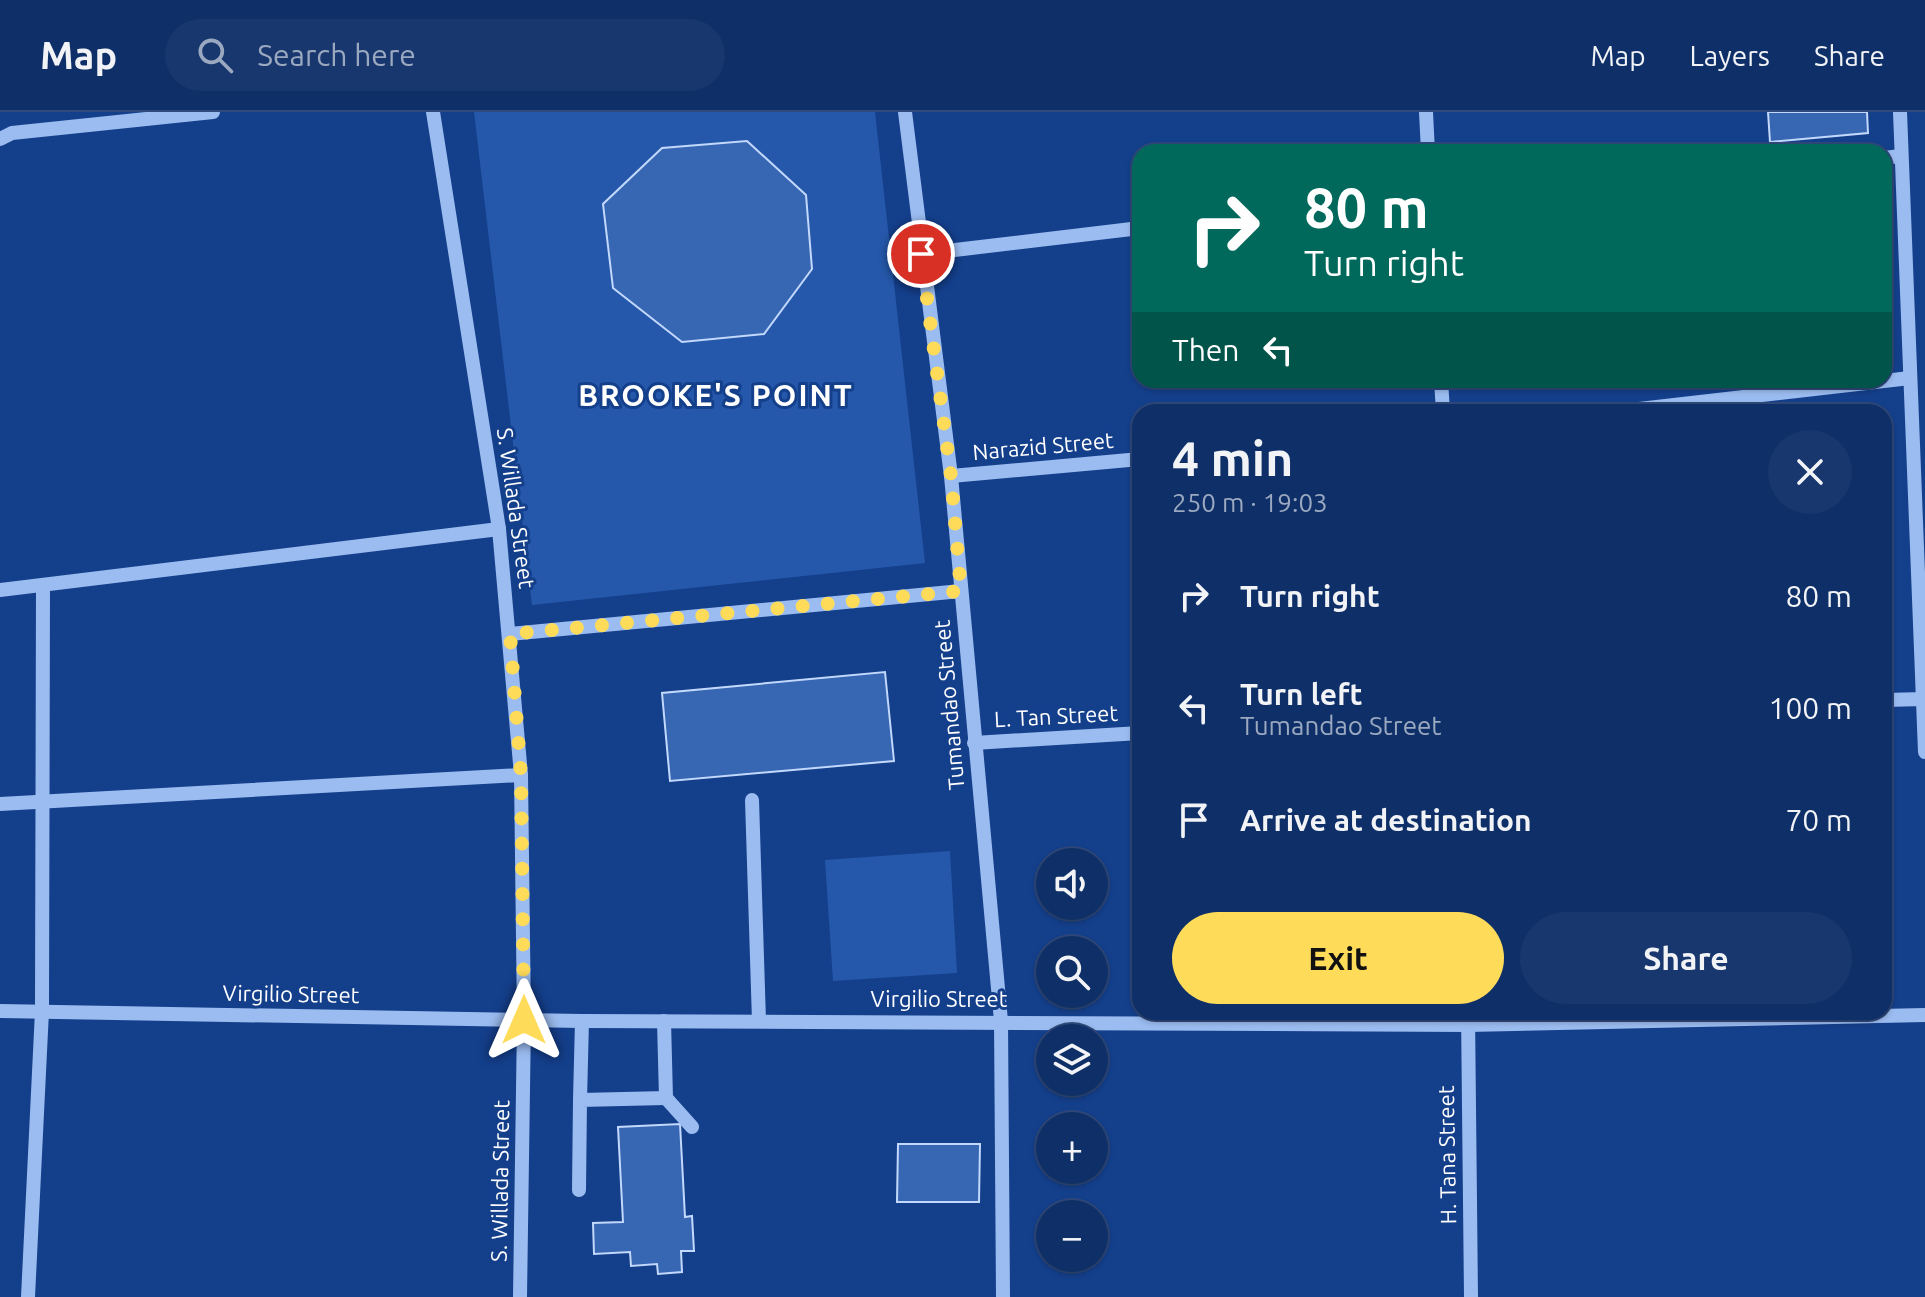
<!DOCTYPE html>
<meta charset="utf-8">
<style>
body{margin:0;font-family:Ubuntu,sans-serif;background:#18376e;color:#f1f3f6;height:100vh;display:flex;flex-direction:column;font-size:30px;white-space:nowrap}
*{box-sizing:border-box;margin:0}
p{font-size:26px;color:#9ba9c0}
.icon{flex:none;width:44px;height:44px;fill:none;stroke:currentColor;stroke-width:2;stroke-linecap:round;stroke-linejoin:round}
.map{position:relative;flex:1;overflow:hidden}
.panel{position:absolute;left:1132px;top:292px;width:760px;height:616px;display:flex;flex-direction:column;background:#0f2f68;border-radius:24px;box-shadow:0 2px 6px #0004,0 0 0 2px #2f4a7c}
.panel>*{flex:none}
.hud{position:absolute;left:1132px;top:32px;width:760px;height:244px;border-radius:24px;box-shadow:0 2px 6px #0004,0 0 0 2px #2f4a7c;background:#00695c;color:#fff;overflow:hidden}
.fabs{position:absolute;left:1036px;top:736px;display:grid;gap:16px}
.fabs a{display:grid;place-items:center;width:72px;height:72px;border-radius:50%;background:#0f2f68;box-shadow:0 2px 6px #0004,0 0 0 2px #2f4a7c;font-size:40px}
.pin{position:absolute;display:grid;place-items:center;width:68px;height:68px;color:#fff;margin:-34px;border:4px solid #fff;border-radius:50%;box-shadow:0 2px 8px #0007}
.me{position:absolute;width:88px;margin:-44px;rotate:0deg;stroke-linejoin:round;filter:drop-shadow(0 0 6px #0008)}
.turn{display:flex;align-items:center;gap:28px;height:168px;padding:0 40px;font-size:36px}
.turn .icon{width:104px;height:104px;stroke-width:2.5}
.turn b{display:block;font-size:56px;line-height:68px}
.then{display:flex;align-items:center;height:76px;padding:0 40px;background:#0003;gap:16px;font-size:30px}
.round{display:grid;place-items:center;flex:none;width:84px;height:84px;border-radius:42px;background:#18376e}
.headline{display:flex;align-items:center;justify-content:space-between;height:136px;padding:0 40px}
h1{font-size:48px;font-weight:700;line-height:60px}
.cta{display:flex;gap:16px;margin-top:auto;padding:16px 40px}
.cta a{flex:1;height:92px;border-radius:48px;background:#ffdb5a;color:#111;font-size:32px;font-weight:700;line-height:92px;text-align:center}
.cta a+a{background:#18376e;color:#f1f3f6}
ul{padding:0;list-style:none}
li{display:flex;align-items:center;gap:24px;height:112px;padding:0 40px}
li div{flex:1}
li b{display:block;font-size:30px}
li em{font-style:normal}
header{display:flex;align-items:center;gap:48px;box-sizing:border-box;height:112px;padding:0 40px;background:#0f2f68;border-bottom:2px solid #2f4a7c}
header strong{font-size:38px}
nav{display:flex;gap:44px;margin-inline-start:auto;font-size:28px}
.search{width:560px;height:72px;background:#18376e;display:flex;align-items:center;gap:20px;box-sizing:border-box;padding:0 28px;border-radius:44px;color:#9ba9c0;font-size:30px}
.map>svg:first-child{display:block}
</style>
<header>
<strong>Map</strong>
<div class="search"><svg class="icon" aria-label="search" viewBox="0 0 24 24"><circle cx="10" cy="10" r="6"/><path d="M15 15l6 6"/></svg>Search here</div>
<nav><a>Map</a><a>Layers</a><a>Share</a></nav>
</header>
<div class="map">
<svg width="1925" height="1185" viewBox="0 0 1925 1185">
<rect width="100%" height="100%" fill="#143f8b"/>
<g fill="#2558aa">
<polygon points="474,0 875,0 925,451 532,493"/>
<polygon points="950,739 957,861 833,869 825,748"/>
</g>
<g fill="#3766b2" stroke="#c2d8fc" stroke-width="2">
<polygon points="1768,0 1867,0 1868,21 1770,30"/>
<polygon points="747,29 806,83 812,157 764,222 682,230 613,176 603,92 662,36"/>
<polygon points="885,560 894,649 670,669 662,581"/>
<polygon points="680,1012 685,1105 692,1104 694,1139 681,1139 682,1160 658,1162 657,1152 631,1154 630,1140 594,1142 593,1111 623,1110 618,1015"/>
<polygon points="898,1032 980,1032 979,1090 897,1090"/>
</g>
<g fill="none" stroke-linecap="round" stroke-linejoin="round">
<g stroke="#9bbcf0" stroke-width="14">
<polyline points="433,0 499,417 521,663 524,908 520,1185"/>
<polyline points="905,0 951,364 1001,909 1003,1185"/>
<polyline points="1426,0 1428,40"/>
<polyline points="1900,0 1925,640"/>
<polyline points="0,27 12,21 213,0"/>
<polyline points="1884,46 1901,44"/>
<polyline points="921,142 1140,116"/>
<polyline points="1441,268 1443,300"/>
<polyline points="1613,300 1910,266"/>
<polyline points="951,364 1140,347"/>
<polyline points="0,478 499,417"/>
<polyline points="510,522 961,479"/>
<polyline points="1884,588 1925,587"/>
<polyline points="974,631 1140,621"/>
<polyline points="752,688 759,909"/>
<polyline points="0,692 521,663"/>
<polyline points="0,899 582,909 1468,913 1925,903"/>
<polyline points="1468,900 1471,1185"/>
<polyline points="666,986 692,1015"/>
<polyline points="580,988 582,909"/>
<polyline points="579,1078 580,988 666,986 664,909"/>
<polyline points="28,1185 42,899 43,474"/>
</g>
</g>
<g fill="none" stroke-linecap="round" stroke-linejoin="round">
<polyline stroke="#ffdb5a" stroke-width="14" stroke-dasharray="0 25.2" points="524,908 521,663 510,522 961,479 951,364 921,142"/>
</g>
<g text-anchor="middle" stroke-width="6" stroke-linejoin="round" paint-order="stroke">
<g font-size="22" fill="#fff" stroke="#143f8b">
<text transform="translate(1043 334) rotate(-5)" y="8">Narazid Street</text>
<text transform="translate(516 396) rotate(82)" y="8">S. Willada Street</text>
<text transform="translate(949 593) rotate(-95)" y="8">Tumandao Street</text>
<text transform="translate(1056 604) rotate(-3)" y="8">L. Tan Street</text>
<text transform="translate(291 882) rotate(1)" y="8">Virgilio Street</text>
<text x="939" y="895">Virgilio Street</text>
<text transform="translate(1447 1043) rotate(-91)" y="8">H. Tana Street</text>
<text transform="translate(500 1069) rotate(-89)" y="8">S. Willada Street</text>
</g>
<g font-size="30" font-weight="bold" letter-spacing="2" fill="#fff" stroke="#143f8b">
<text x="716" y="294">BROOKE'S POINT</text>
</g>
</g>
</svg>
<div class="fabs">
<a><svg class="icon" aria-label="sound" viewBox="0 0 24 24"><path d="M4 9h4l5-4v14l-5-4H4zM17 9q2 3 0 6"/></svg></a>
<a><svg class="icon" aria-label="search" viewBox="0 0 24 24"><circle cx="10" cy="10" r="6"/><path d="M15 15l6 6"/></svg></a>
<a><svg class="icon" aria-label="layers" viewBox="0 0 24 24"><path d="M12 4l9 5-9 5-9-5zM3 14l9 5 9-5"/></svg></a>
<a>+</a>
<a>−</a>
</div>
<div class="pin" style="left:921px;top:142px;background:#d93025"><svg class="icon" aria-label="arrive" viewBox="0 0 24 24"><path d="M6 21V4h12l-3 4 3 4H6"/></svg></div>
<svg class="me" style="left:524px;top:908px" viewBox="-20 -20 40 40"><path d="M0-17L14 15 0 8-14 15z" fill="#ffdb5a" stroke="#fff" stroke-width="4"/></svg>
<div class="hud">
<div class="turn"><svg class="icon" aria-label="right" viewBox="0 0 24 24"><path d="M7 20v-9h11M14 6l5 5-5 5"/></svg><div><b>80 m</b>Turn right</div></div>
<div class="then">Then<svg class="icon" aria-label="left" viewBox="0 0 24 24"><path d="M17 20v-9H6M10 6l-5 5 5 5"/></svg></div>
</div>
<section class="panel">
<div class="headline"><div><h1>4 min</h1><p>250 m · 19:03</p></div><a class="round"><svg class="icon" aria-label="close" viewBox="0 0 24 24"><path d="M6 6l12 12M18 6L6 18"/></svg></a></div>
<ul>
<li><svg class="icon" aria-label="right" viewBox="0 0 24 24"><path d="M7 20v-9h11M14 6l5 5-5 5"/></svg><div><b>Turn right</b></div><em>80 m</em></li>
<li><svg class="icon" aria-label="left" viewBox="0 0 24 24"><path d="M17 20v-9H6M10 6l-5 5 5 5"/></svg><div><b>Turn left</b><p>Tumandao Street</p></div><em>100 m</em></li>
<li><svg class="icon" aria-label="arrive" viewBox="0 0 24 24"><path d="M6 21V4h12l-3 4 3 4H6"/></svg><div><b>Arrive at destination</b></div><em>70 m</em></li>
</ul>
<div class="cta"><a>Exit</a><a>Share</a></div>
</section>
</div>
